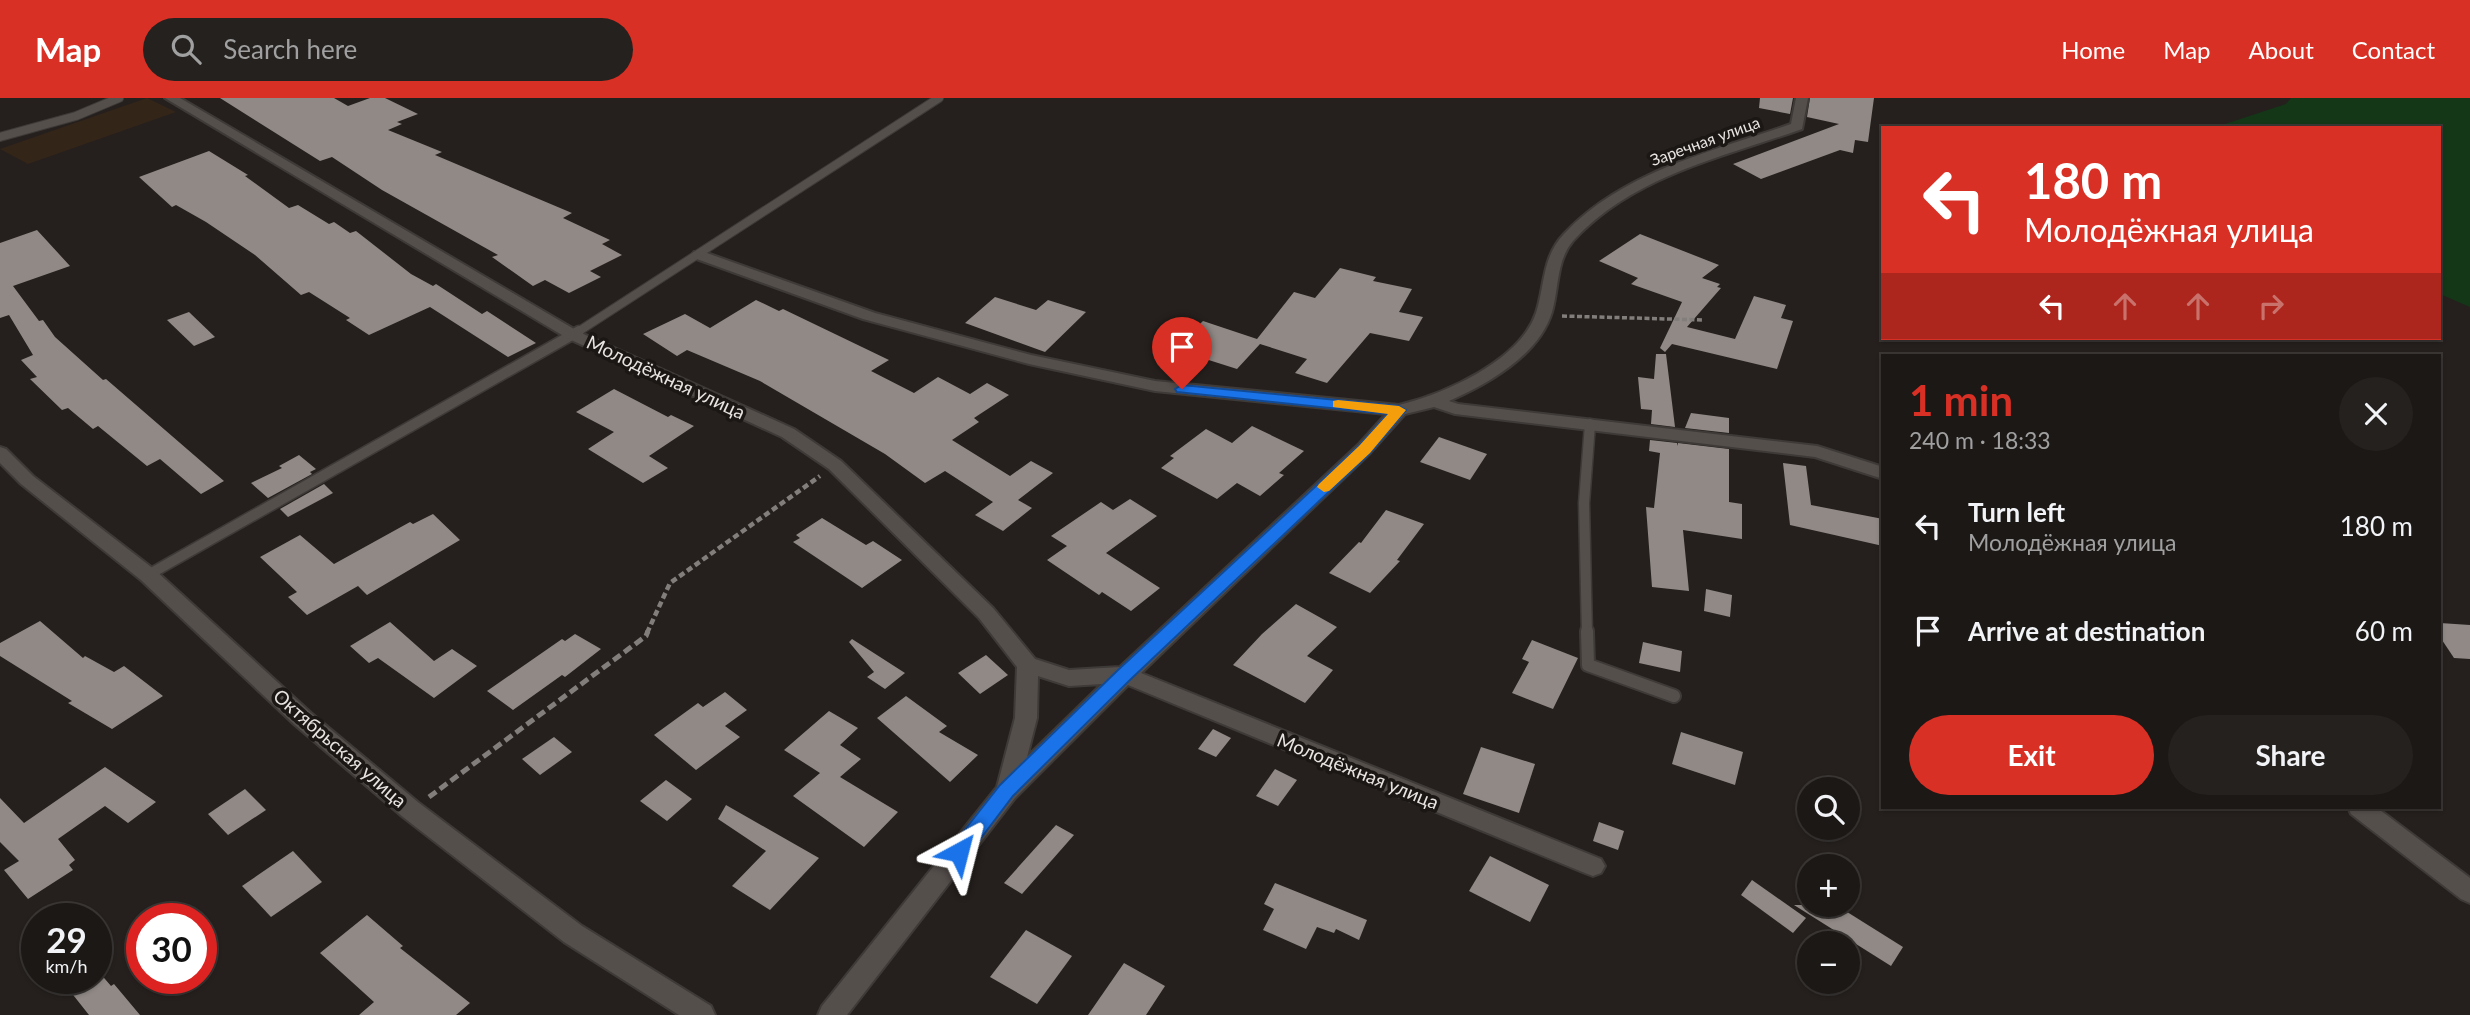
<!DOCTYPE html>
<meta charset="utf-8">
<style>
body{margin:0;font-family:Lato,sans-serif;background:#25211f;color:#f1f3f6;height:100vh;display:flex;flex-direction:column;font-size:26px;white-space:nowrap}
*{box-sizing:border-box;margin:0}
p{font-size:23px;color:#a0a0a1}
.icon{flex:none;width:38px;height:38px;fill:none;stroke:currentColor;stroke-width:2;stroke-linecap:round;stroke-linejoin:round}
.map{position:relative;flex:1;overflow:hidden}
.side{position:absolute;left:1881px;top:256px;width:560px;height:455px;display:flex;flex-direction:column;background:#1c1816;border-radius:0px;box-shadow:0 2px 5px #0004,0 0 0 2px #3a3735}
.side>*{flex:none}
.guide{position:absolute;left:1881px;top:28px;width:560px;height:214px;border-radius:0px;box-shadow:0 2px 5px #0004,0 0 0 2px #3a3735;background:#d93025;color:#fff;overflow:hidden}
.controls{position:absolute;left:1797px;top:679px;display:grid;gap:14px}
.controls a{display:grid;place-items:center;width:63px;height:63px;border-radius:50%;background:#1c1816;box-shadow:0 2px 5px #0004,0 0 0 2px #3a3735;font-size:35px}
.speed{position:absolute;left:21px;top:805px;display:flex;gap:14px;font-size:35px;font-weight:700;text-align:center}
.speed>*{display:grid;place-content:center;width:91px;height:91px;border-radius:50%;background:#1c1816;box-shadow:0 2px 5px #0004,0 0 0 2px #3a3735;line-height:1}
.speed small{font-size:18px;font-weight:400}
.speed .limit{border:10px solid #d22;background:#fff;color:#111}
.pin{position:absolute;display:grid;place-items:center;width:60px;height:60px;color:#fff;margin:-72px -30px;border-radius:50% 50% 50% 0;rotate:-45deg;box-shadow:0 0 7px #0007}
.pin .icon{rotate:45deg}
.me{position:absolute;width:77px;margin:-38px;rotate:38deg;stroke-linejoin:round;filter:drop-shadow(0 0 5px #0008)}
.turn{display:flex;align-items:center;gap:24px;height:147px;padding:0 28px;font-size:32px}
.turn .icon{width:91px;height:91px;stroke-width:2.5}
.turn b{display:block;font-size:49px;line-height:60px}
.lanes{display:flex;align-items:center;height:66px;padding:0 28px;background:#0003;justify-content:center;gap:35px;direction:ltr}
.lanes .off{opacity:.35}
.round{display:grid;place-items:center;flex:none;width:74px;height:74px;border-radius:37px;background:#25211f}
.head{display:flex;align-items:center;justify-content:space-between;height:119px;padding:0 28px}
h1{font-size:42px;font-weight:700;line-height:52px;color:#d93025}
.primary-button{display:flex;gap:14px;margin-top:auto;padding:14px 28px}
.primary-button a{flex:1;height:80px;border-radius:42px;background:#d93025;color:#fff;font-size:28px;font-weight:700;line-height:80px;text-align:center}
.primary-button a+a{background:#25211f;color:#f1f3f6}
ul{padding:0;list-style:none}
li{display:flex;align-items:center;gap:21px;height:105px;padding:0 28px}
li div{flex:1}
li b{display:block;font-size:26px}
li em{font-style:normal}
header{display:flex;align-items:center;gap:42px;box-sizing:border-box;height:98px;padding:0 35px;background:#d93025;color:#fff}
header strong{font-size:33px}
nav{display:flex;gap:38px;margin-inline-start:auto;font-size:24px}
.search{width:490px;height:63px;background:#25211f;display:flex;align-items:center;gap:18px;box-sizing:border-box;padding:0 24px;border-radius:38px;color:#a0a0a1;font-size:26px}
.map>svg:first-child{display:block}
</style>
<header>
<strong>Map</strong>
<div class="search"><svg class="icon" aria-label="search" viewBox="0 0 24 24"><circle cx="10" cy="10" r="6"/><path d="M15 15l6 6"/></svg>Search here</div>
<nav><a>Home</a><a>Map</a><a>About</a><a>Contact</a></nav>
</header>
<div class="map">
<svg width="2470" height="917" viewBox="0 0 2470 917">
<rect width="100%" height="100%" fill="#25201d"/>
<polygon fill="#342519" points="147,0 176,14 28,66 0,51"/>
<polygon fill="#143718" points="2291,0 2470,0 2470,209 2440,196 2440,30 2213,30 2286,6"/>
<g fill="#908986">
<polygon points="220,0 334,0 348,8 370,0 385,0 418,16 397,24 402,26 388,32 442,54 435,57 572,115 563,120 610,142 602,146 622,157 590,173 601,179 569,195 545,182 533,188 492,159 498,157 382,92 332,59 320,63"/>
<polygon points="1760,0 1793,0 1790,16 1759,10"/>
<polygon points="1810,0 1874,0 1868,44 1855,42 1853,55 1840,52 1761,81 1733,66 1839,26 1807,19"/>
<polygon points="209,53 248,77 245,78 289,110 298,107 329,126 334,124 350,135 356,133 411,176 433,188 436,186 482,216 487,213 536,245 508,259 430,209 369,237 346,222 350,220 309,194 301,197 255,157 206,124 176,107 172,109 139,79"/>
<polygon points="37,132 70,168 13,188 39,223 43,222 55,239 103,282 106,281 224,383 201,396 160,361 147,368 98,328 93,331 68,310 62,312 30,281 37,279 21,262 33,257 9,217 0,220 0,145"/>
<polygon points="1640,136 1719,167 1702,180 1720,186 1717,189 1721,190 1687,229 1735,241 1754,198 1786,207 1781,220 1793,223 1777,271 1672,246 1665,254 1660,250 1682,204 1631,186 1638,180 1599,163"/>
<polygon points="1340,170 1376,179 1373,183 1412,191 1399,214 1423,219 1409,243 1370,235 1327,285 1295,275 1307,261 1260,246 1237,271 1174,251 1203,223 1257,241 1294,194 1315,200"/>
<polygon points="995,199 1036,212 1048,202 1086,214 1045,254 965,225"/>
<polygon points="756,202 779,213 783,211 889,262 871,273 914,295 938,279 970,296 987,285 1009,297 974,320 979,324 952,342 1010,378 1031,363 1053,375 1018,402 1032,410 1003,433 975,417 993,404 945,373 925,385 885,356 760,283 687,252 677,258 643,236 685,216 710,230"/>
<polygon points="189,214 215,239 194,248 167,222"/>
<polygon points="1656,256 1666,256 1675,329 1651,326 1652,312 1641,311 1638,279 1654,281"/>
<polygon points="614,291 668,319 671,317 694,328 649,358 668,370 643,385 588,351 614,334 576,314"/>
<polygon points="1691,315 1729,320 1729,335 1685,330"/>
<polygon points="1252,328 1304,353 1279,375 1284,377 1260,398 1237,385 1217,401 1161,370 1174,360 1170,358 1206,331 1232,345"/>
<polygon points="1439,339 1487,356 1470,382 1420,364"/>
<polygon points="1650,342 1677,345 1677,348 1678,345 1729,351 1729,404 1742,406 1742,441 1683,432 1689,493 1652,489 1646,409 1654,410 1660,355 1649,353"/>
<polygon points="299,357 316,371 310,374 312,376 268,400 251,385 282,370 279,368"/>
<polygon points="1783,365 1806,368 1811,407 1883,421 1883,448 1790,427"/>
<polygon points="324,386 333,395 288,419 280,411"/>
<polygon points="1130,401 1157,418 1106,455 1160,490 1131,513 1102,494 1099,497 1047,462 1067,448 1051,438 1101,404 1113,412"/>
<polygon points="1386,412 1424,426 1397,462 1400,463 1370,495 1329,475 1359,444 1361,445"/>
<polygon points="433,416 460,442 367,497 358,488 307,517 288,499 297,494 260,459 300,437 334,466 410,424 413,426"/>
<polygon points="822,420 866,447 873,443 902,462 862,490 793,444 800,440 796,437"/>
<polygon points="1706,491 1732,497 1730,519 1704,513"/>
<polygon points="1296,506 1337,529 1307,558 1333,572 1305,605 1233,567 1262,536"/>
<polygon points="40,523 83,560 85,558 114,574 124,568 163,598 112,631 68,605 72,603 0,558 0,545"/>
<polygon points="390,524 434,563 452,551 477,568 434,600 378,560 369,565 350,548"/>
<polygon points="2440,525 2470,527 2470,561 2454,560 2440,539"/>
<polygon points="575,536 601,551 565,579 562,577 513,612 487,593 562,541 565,543"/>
<polygon points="852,541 905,575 885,591 867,579 874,574 849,544"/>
<polygon points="1532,542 1578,560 1553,611 1512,595 1529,564 1522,561"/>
<polygon points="1643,544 1682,553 1680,574 1639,565"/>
<polygon points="986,557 1008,577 980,596 958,575"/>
<polygon points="725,594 747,612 725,628 740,639 696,672 654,637 698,605 703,609"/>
<polygon points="906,598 947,628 939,634 978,657 950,684 877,620"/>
<polygon points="829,613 858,630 840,647 861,661 840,679 898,714 864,749 793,698 820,675 784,652"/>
<polygon points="1213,631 1231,640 1216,659 1198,651"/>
<polygon points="1681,634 1743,654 1735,687 1672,666"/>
<polygon points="554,639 572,654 540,677 522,661"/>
<polygon points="1481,649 1535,666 1519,715 1463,696"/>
<polygon points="105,669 156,704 128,725 105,708 58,741 75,762 69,767 73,772 28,801 4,772 19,763 0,744 0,700 24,725"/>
<polygon points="1275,671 1297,682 1278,708 1256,698"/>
<polygon points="666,682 692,701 667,723 640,703"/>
<polygon points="245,691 266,712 228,737 208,716"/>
<polygon points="726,707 819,760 770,812 732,788 766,753 718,721"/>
<polygon points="1599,724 1624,733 1618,752 1593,743"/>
<polygon points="1056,727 1074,737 1022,796 1004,785"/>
<polygon points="293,753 322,784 271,819 242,788"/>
<polygon points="1490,758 1549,787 1530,824 1469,793"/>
<polygon points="1752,782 1806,820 1793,835 1741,797"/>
<polygon points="1275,785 1367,822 1359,842 1336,831 1334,835 1317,829 1306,851 1263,832 1274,811 1264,806"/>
<polygon points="1794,807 1836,807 1903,849 1891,868"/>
<polygon points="367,817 403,848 400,850 470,905 456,917 359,917 374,904 320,855"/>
<polygon points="1026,832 1072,858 1037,906 990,879"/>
<polygon points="1124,865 1165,888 1146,917 1088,917"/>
<polygon points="99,874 111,888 114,886 140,917 89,917 70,893 90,880 96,880"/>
</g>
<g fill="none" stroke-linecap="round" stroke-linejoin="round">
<g stroke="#3e3a38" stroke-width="10">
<g id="service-far2">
<polyline points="0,39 76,18 119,0"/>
<polyline points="576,235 939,0"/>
</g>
</g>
<g stroke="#3e3a38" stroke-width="13">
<g id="service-far1">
<polyline points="148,477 579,233"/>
<polyline points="1587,535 1584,405 1590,326"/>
</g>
</g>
<g stroke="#3e3a38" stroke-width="16">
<polyline id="service" points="1587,533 1588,567 1674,598"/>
</g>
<g stroke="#3e3a38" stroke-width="4">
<g id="minor">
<path d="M 165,0 L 180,0 L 579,234 L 794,331 L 841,363 L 993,510 L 1035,561 L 1069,572 L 1120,569 L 1358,347 L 1386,316 L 1155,293 L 1029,266 L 863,221 L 694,160 L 692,157 L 694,154 L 704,154 L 875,215 L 1031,257 L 1155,283 L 1399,307 C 1444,296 1520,263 1536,215 C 1545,187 1542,159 1564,136 C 1623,73 1712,54 1791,26 L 1796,0 L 1808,0 L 1802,31 C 1723,59 1632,78 1573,143 C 1556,163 1559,190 1552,214 C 1539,257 1488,286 1449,303 L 1458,306 L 1817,348 L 1883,369 L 1883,381 L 1815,359 L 1455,316 L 1434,309 L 1405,316 L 1370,355 L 1141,575 L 1601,761 L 1605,768 L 1601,775 L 1593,778 L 1585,775 L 1128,587 L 1015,700 L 847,917 L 818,917 L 822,908 L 997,689 L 1015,620 L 1017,569 L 979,520 L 829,371 L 782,339 L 567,240 ZM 1038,578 L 1069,588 L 1102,586 L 1027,659 L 1037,620 Z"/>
<polygon points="2348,709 2376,709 2470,780 2470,805 2461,801 2351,716"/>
</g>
</g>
<g stroke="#3e3a38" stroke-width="4">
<polygon id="tertiary" points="0,349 6,351 33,378 155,472 311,615 419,705 582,828 711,908 715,917 679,917 564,844 403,719 295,627 141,482 21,386 0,365"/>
</g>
<polyline stroke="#827e7b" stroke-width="3.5" stroke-dasharray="5 2.5" stroke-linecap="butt" points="1562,218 1704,222"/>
<polyline stroke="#827e7b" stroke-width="4.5" stroke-dasharray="6 3.5" stroke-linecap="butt" points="647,535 670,485 820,378"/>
<polyline stroke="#827e7b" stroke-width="5" stroke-dasharray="9 4.5" stroke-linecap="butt" points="429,699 646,538 648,533"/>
<use href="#service-far2" stroke="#554f4c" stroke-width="8"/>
<use href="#service-far1" stroke="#554f4c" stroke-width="10"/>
<use href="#service" stroke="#554f4c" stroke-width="12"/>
<use href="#minor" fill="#554f4c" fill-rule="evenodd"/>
<use href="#tertiary" fill="#554f4c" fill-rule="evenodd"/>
</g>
<polygon fill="#1a73e8" stroke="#114b97" stroke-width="2" points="1182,287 1399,308 1406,312 1370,355 1131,581 1013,698 966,760 959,762 952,760 949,754 952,748 1000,687 1118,572 1359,348 1388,316 1177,294 1175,291"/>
<polygon fill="#f59e0b" points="1338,302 1399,308 1406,312 1370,355 1329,393 1324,394 1317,389 1319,386 1359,348 1388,316 1333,309 1333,303"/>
<g text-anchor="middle" stroke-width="7" stroke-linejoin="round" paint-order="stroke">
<g font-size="16" fill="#e7e4e2" stroke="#1b1714">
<text transform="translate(1705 43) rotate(-20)" y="6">Заречная улица</text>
</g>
<g font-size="19" fill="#e7e4e2" stroke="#1b1714">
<text transform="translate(666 279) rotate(25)" y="7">Молодёжная улица</text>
<text transform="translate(340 650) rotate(41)" y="7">Октябрьская улица</text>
<text transform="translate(1358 673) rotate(22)" y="7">Молодёжная улица</text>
</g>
</g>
</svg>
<div class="controls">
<a><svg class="icon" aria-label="search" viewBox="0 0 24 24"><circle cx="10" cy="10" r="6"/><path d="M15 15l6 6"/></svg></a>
<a>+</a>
<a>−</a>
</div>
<div class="speed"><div>29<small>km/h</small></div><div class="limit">30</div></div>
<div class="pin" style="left:1182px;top:291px;background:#d93025"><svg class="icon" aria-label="arrive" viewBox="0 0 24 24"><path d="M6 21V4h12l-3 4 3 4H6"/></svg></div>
<svg class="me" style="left:959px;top:754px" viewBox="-20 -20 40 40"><path d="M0-17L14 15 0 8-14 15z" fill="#1a73e8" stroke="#fff" stroke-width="4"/></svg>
<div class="guide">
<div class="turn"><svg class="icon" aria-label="left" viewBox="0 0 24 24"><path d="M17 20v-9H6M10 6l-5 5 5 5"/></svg><div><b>180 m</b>Молодёжная улица</div></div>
<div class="lanes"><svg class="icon" aria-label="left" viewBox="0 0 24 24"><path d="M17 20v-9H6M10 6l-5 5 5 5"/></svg><svg class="icon off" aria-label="ahead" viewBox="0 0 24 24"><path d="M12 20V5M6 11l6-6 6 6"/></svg><svg class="icon off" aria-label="ahead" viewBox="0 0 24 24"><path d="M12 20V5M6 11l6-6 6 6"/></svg><svg class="icon off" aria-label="right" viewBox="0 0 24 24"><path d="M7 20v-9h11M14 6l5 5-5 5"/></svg></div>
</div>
<section class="side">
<div class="head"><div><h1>1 min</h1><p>240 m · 18:33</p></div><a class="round"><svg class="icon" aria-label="close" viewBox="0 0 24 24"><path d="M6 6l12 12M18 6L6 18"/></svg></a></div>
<ul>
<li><svg class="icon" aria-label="left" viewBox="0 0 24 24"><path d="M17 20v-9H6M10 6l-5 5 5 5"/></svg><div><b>Turn left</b><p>Молодёжная улица</p></div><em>180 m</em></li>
<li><svg class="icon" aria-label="arrive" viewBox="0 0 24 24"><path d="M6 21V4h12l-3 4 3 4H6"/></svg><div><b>Arrive at destination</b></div><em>60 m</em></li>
</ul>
<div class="primary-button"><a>Exit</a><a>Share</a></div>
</section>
</div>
